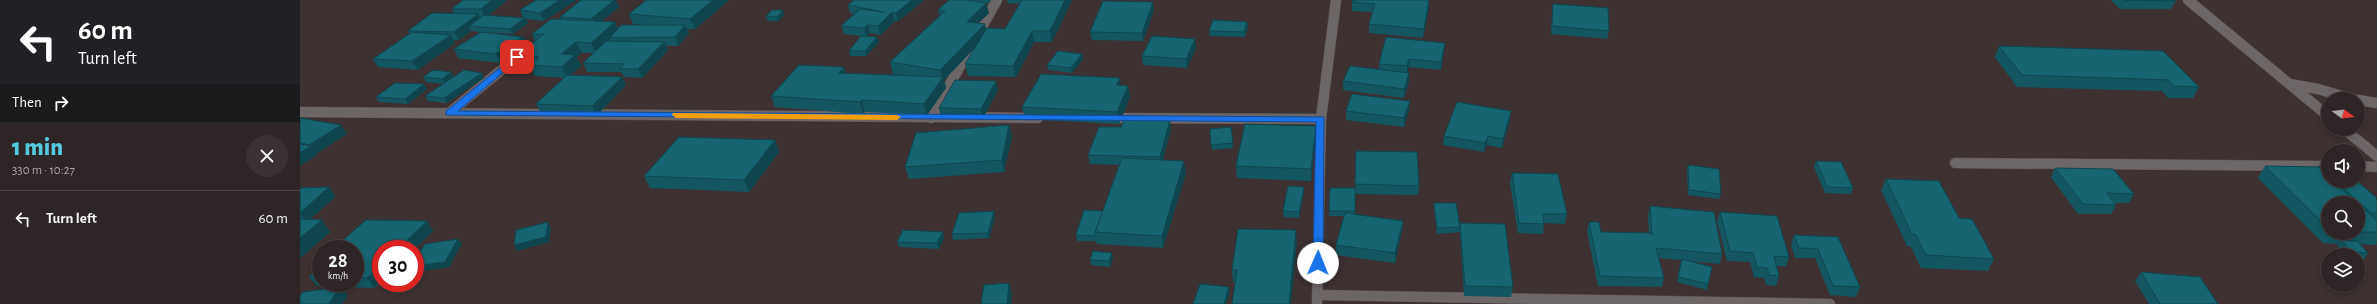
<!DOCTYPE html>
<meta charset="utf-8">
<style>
body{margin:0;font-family:"Alegreya Sans",sans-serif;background:#3a3132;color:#f1f3f6;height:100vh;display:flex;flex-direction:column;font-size:15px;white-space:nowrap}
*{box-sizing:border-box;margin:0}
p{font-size:13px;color:#a7a5a7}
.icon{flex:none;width:22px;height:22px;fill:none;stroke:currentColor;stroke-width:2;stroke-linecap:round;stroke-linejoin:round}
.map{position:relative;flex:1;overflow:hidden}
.panel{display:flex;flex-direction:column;background:#2e2526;width:300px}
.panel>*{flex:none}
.banner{background:#202124;color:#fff;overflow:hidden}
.needle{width:26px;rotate:105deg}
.fabs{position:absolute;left:2021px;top:92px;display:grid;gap:8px}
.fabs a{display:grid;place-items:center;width:44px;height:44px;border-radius:50%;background:#2e2526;box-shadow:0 2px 6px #0003,0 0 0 1px #494243;font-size:20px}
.speed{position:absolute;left:12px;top:240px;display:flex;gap:8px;font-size:20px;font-weight:700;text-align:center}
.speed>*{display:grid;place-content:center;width:52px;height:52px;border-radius:50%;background:#2e2526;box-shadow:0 2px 6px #0003,0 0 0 1px #494243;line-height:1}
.speed small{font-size:10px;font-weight:400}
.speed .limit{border:6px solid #d22;background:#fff;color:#111}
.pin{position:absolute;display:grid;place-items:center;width:34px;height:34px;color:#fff;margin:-17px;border-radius:8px;box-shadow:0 2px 6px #0006}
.me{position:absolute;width:44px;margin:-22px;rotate:1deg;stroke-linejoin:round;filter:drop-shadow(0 0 3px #0008)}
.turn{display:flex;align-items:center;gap:14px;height:84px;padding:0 12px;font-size:18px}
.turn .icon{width:52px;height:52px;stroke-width:2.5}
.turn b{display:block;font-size:28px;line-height:34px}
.then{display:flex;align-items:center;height:38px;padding:0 12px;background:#0003;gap:8px;font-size:15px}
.round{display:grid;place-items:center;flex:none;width:42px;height:42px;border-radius:21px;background:#3a3132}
.summary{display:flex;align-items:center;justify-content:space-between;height:68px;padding:0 12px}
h1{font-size:24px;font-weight:800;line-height:30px;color:#54cadc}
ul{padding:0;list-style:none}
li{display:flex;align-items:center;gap:12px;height:56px;padding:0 12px;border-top:1px solid #494243}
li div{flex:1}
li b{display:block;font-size:15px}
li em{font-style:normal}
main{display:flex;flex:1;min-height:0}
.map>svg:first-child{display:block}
</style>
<main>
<section class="panel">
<div class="banner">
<div class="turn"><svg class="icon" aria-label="left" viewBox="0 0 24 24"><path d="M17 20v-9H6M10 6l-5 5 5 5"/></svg><div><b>60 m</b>Turn left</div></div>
<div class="then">Then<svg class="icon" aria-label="right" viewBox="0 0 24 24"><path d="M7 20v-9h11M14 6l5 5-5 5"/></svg></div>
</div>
<div class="summary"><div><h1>1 min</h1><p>330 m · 10:27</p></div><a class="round"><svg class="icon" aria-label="close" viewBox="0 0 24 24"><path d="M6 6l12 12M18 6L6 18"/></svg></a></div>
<ul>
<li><svg class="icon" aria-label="left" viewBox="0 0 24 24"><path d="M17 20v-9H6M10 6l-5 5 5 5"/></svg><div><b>Turn left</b></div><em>60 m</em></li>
</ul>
</section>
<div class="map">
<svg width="2077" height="304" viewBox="0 0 2077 304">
<rect width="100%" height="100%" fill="#3d3132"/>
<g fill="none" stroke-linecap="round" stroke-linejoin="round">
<g stroke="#5a4f4f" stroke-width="11">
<g id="service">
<polyline points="1990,84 2018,89 2052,99"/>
<polyline points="2058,100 2077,103"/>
<polyline points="149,113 227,49"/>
<polyline points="631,118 697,0"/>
</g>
</g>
<g stroke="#5a4f4f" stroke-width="11">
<g id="minor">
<polyline points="1888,0 2028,116"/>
<polyline points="0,112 738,118"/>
<polyline points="808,118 1021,119"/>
<polyline points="2044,129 2077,156"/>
<polyline points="1655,163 2028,166"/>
<polyline points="2058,166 2077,167"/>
<polyline points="1017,295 1530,304"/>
<polyline points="1017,304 1021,119 1036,0"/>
</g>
</g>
<use href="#service" stroke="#6d6667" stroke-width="10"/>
<use href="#minor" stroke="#6d6667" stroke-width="10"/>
</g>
<g fill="#13565f" fill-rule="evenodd">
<polygon points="207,0 188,16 223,18 220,10 236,0 244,21 226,19 228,23 213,34 187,32 223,37 228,45 201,63 158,58 154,49 180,32 171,31 159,40 154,40 155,43 118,70 78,67 73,59 110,34 108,31 154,13 152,9"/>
<polygon points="346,0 429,0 395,29 387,29 389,33 378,46 366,46 368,50 342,78 324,77 321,72 287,72 283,63 293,53 282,53 276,57 281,66 270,75 322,77 326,85 297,115 241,113 236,104 265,78 235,76 231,67 222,67 216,56 235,41 232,34 261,19 260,17 319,7 302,21 315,22 318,29 342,25 333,24 329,14"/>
<polygon points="554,0 624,0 598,21 595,21 581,35 570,33 567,36 577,37 579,42 566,56 550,56 549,51 561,36 544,34 541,26 554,14 550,13 548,5"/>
<polygon points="649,0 691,0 689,3 686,3 689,13 678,23 685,24 686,30 705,29 720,4 708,3 707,0 772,0 752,42 734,42 716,77 668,76 665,64 676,47 644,80 646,88 627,115 565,112 563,114 475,107 471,96 544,67 545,73 605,75 593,74 590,62 640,16 638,10"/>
<polygon points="1811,0 1874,0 1876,1 1871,9 1820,9"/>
<polygon points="1052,2 1129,7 1123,38 1069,33 1069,24 1073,12 1052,11"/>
<polygon points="1253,4 1309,31 1307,39 1251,34 1252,12"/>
<polygon points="854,10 843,41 792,40 790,32"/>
<polygon points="484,15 478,21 468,21 466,16"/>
<polygon points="947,22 948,27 945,37 910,36 909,31"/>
<polygon points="1699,46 1863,51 1899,87 1893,98 1868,98 1862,91 1717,87 1695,57"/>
<polygon points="896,48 887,68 843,65 842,56"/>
<polygon points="1144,51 1141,70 1109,67 1107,73 1109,73 1109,82 1104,98 1043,90 1043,81 1079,69 1079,64"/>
<polygon points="782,54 783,59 772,73 748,70 747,65"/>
<polygon points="151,72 154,77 182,73 184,78 147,103 128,101 125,96 144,84 126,82 123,77"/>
<polygon points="124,84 127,89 108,104 79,102 76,97"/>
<polygon points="828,86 830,97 819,124 725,119 722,107"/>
<polygon points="698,90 683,118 641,117 639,108"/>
<polygon points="1109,110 1104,127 1046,120 1046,111"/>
<polygon points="1210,120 1202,148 1187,145 1184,152 1143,145 1144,136"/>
<polygon points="709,125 712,136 704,172 609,179 605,167"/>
<polygon points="1016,126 1016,137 1011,181 937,178 936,166"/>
<polygon points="821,127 871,129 863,160 886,173 863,248 797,244 796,241 777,241 776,235 803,211 820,165 790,164 788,155"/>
<polygon points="931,127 933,148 912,150 910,129"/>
<polygon points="475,140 479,152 449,192 350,188 344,176"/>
<polygon points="1056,151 1119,186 1118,195 1055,194"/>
<polygon points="1516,161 1553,188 1551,194 1525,193 1514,167"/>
<polygon points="1388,165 1421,194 1419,199 1388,195 1387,171"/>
<path d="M 1965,166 L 2018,167 L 2019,166 L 2028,166 L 2028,181 L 2057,181 L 2077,198 L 2077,245 L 2059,244 L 2068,253 L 2064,259 L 2058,258 L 2058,255 L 2045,255 L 2037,246 L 2038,244 L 2023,243 L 1958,178 ZM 2028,203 L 2058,203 L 2058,233 L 2028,233 Z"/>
<polygon points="1755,168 1834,194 1829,203 1814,203 1816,205 1811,214 1778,214 1751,177"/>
<polygon points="1212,173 1267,214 1265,224 1244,223 1243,234 1218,233 1210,183"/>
<polygon points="1586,179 1659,218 1694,259 1688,271 1621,268 1611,247 1607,246 1581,190"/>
<polygon points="29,187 35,197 10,219 22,220 30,232 0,258 0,188"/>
<polygon points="1004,187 1004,192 999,218 984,217 983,211"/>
<polygon points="1055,188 1055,214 1103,221 1102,230 1095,263 1036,255 1036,245 1045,216 1029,216 1029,211"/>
<polygon points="1134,203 1160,227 1160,223 1213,287 1211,297 1164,296 1160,232 1137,234 1134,208"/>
<polygon points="1350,206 1422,254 1420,264 1388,261 1408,284 1407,290 1377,282 1381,260 1359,258 1364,278 1362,287 1298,286 1287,231 1289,222 1301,232 1349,233 1348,216"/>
<polygon points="1420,212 1489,257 1486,266 1476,266 1479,276 1476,286 1466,285 1464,278 1454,277 1450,262 1427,261 1417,221"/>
<polygon points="695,217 689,238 653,240 652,234"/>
<polygon points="127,221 133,231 74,288 41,287 48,296 38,287 17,286 9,277 21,266 21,283 55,283 55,249"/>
<polygon points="643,232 644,238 639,249 599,247 597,242"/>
<polygon points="1494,235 1538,237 1560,287 1556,297 1530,295 1515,258 1495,258 1491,245"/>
<polygon points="997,242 935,282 933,282 932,270"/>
<polygon points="813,258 810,267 791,265 790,260"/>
<polygon points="1841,272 1918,304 1849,304 1835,281"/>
</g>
<g fill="#0f464e">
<polygon points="192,0 207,0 185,18 181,9"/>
<polygon points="260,0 277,0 244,21 240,13"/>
<polygon points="314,0 316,0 319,7 295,27 291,19"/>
<polygon points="413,0 429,0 395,29 390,19"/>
<polygon points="612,0 624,0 598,21 596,13"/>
<polygon points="765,0 772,0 752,42 750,31"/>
<polygon points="1129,0 1129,7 1123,38 1124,29"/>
<polygon points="853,2 854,10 843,41 842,33"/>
<polygon points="686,3 689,13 669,33 667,22"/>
<polygon points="483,10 484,15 478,21 477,17"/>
<polygon points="592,12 595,21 581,35 578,26"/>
<polygon points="178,14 182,22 169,26 171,31 159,40 154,32"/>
<polygon points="225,18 228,23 213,34 210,29"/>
<polygon points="315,22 320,33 310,38 311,41 296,54 291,43"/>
<polygon points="947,22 948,27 945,37 944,32"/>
<polygon points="685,24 687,35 644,80 646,88 627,115 624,104 642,78 640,70"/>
<polygon points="385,25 389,33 378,46 375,37"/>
<polygon points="568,25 570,33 567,37 564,28"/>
<polygon points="732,31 734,42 716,77 713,66"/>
<polygon points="151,35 155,43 118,70 112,61"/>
<polygon points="223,37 228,45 201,63 196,54"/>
<polygon points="577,37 579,42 566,56 565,51"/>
<polygon points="895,39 896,48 887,68 886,59"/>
<polygon points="276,42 282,53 276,57 281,66 267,78 262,67 261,54"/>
<polygon points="364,42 368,50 342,78 338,69"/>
<polygon points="1145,43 1144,51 1141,70 1141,62"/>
<polygon points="782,54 783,59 772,73 771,68"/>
<polygon points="1109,59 1109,67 1107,75 1107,66"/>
<polygon points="544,67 547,79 539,73"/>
<polygon points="151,72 154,77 145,84 142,79"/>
<polygon points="182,73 184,78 147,103 144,98"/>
<polygon points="1109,73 1109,82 1104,98 1104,89"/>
<polygon points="322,77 326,85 297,115 292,106"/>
<polygon points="820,78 821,89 816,85"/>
<polygon points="696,81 698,90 683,118 681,109"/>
<polygon points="124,84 127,89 108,104 105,99"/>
<polygon points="828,86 830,97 819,124 817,112"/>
<polygon points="562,100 565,112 563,114 560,102"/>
<polygon points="1110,101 1109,110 1104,127 1104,118"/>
<polygon points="1211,111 1210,120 1202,148 1203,139"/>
<polygon points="870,120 871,129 861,166 860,157"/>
<polygon points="41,125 47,134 16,154 17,155 0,166 0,153 10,147 9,145"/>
<polygon points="709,125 712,136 704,172 702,160"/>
<polygon points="1016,126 1016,137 1011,181 1011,169"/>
<polygon points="1188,136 1187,145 1184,152 1185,143"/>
<polygon points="475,140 479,152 449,192 444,180"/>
<polygon points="884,161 886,173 863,248 862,236"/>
<polygon points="29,187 35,197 7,222 0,213"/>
<polygon points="1004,187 1004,192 999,218 999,212"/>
<polygon points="694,211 695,217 689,238 688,233"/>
<polygon points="22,220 30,232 0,258 0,238"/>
<polygon points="127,221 133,231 114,249 98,249"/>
<polygon points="1103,221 1102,230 1095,263 1095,253"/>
<polygon points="248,222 251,228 249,242 217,251 214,245"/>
<polygon points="996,230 997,242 991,304 989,304"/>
<polygon points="643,232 644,238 639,249 637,243"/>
<polygon points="158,239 162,244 149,267 115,272 115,266"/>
<polygon points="812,253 813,258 810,267 809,261"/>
<polygon points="81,265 81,281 74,288 67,278"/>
<polygon points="709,283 712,295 711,304 707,304"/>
<polygon points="40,287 48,296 42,304 29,304"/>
<polygon points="929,287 930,292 926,304 924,304"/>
</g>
<g fill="#16646f" stroke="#0f464e">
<polygon points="163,0 192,0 181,9 152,9"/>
<polygon points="236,0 260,0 240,13 220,10"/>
<polygon points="281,0 314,0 291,19 260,17"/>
<polygon points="346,0 413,0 390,19 329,14"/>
<polygon points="554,0 612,0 596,13 592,12 578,26 568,25 564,28 541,26 560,9 584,12 548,5"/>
<polygon points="649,0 667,0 686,3 667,22 685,24 640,70 590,62 645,11 638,10"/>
<polygon points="722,0 765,0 750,31 732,31 713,66 665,64 687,28 705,29"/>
<polygon points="1053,0 1129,0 1124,29 1069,24 1075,4 1052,2"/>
<polygon points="1824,0 1874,0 1876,1"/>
<polygon points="803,1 853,2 842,33 790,32"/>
<polygon points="1253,4 1308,8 1309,31 1252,26"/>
<polygon points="472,10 483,10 477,17 466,16"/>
<polygon points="132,13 178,14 154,32 108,31"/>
<polygon points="184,15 225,18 210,29 169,26"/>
<polygon points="251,19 315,22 291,43 276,42 261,54 275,55 262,67 229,65 239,57 216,56 244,34 232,34"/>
<polygon points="913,20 947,22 944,32 909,31"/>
<polygon points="321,25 385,25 375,37 310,38"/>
<polygon points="112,32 151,35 112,61 73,59"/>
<polygon points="181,32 223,37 196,54 154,49"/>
<polygon points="561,36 577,37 565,51 549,51"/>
<polygon points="852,36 895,39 886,59 842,56"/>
<polygon points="1086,37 1145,43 1141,62 1109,59 1107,66 1079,64"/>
<polygon points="306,41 364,42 338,69 320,69 324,64 283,63"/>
<polygon points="1699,46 1863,51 1899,87 1874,86 1868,80 1722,75"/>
<polygon points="758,51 782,54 771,68 747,65"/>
<polygon points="499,65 544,67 539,73 643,77 624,104 562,100 560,102 471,96"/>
<polygon points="1050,66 1109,73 1104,89 1043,81"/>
<polygon points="133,70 151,72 142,79 123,77"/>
<polygon points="164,70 182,73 144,98 125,96"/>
<polygon points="741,74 820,78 816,85 828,86 817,112 722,107"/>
<polygon points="267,75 322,77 292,106 236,104"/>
<polygon points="655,80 696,81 681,109 639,108"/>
<polygon points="95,83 124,84 105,99 76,97"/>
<polygon points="1052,94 1110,101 1104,118 1046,111"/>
<polygon points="1157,102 1211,111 1203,139 1188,136 1185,143 1144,136"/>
<polygon points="0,118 41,125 9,145 0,143"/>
<polygon points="824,119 870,120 860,157 788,155 799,127 821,127"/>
<polygon points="945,124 1016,126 1011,169 936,166"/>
<polygon points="709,125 702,160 605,167 616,133"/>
<polygon points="931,127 933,143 911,145 910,129"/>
<polygon points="379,137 475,140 444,180 344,176"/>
<polygon points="0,144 11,146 0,153"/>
<polygon points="1056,151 1117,152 1119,186 1055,184"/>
<polygon points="822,158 884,161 862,236 795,232"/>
<polygon points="1516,161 1541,162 1553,188 1527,187"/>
<polygon points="1388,165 1419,169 1421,194 1389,190"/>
<polygon points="1965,166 2019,167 2028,175 2028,181 2034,181 2057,203 2028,203 2028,228"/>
<polygon points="2019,166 2028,166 2028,174"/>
<polygon points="1755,168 1813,169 1834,194 1807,193 1816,205 1783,204"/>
<polygon points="1212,173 1258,174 1267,214 1243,214 1244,224 1219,223"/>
<polygon points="1586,179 1639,181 1659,218 1672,219 1694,259 1626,255 1616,235 1612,234"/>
<polygon points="2035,181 2057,181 2077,198 2077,213 2071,213"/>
<polygon points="988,186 1004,187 999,212 983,211"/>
<polygon points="29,187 0,213 0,188"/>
<polygon points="1030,188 1055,188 1055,211 1029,211"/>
<polygon points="1134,203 1156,203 1160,227 1137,228"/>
<polygon points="2058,203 2077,221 2077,232 2058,232"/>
<polygon points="1350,206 1414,212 1422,254 1356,248 1364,278 1300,276 1289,222 1299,222 1301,232 1352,233 1352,235"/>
<polygon points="784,210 803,211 795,232 795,236 776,235"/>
<polygon points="694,211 688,233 652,234 659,213"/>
<polygon points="1420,212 1477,216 1489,257 1474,256 1479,276 1469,275 1467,268 1457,267 1453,253 1430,251"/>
<polygon points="1045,213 1103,221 1095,253 1036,245"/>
<polygon points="0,219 22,220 0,238"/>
<polygon points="66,220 127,221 98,249 81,249 81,265 67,278 55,278 55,249 33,249"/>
<polygon points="248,222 246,237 214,245 216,230"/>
<polygon points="1160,223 1205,224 1213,287 1165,286"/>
<polygon points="938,229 996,230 989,304 932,304 937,270 932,270"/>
<polygon points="603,230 643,232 637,243 597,242"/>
<polygon points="1494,235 1538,237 1560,287 1533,286 1518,249 1499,248"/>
<polygon points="158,239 145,262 115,266 115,259 125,244"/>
<polygon points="2041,240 2057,241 2068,253 2051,252"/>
<polygon points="793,251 812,253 809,261 790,260"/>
<polygon points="1382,259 1412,267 1408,284 1378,277"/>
<polygon points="21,266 21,277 9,277"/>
<polygon points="1841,272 1900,277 1918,304 1860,304"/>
<polygon points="709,283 707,304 681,304 684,285"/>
<polygon points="900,284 929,287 924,304 893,304"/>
<polygon points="40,287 29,304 0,304 0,296 3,292"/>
</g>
<polygon fill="#1a73e8" stroke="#114b97" points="217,54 220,55 220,58 158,111 1024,117 1023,263 1018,266 1013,263 1016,122 146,115 146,111"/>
<polygon fill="#f59e0b" points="373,113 597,115 601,117 597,120 376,118 372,115"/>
</svg>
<div class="fabs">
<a><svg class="needle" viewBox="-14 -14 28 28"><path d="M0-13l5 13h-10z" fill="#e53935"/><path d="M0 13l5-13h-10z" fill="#a7a5a7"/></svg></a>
<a><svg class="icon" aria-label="sound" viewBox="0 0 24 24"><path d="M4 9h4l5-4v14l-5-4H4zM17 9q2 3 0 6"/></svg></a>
<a><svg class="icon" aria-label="search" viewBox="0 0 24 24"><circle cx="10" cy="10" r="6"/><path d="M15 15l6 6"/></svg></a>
<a><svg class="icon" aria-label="layers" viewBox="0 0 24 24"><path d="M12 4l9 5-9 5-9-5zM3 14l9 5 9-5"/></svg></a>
</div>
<div class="speed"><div>28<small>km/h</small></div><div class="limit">30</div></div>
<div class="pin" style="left:217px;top:57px;background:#d93025"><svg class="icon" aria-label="arrive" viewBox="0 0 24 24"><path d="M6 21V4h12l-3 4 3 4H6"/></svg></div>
<svg class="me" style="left:1018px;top:263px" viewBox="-20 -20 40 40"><circle r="19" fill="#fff"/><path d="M0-13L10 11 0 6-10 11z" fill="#1a73e8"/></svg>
</div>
</main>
